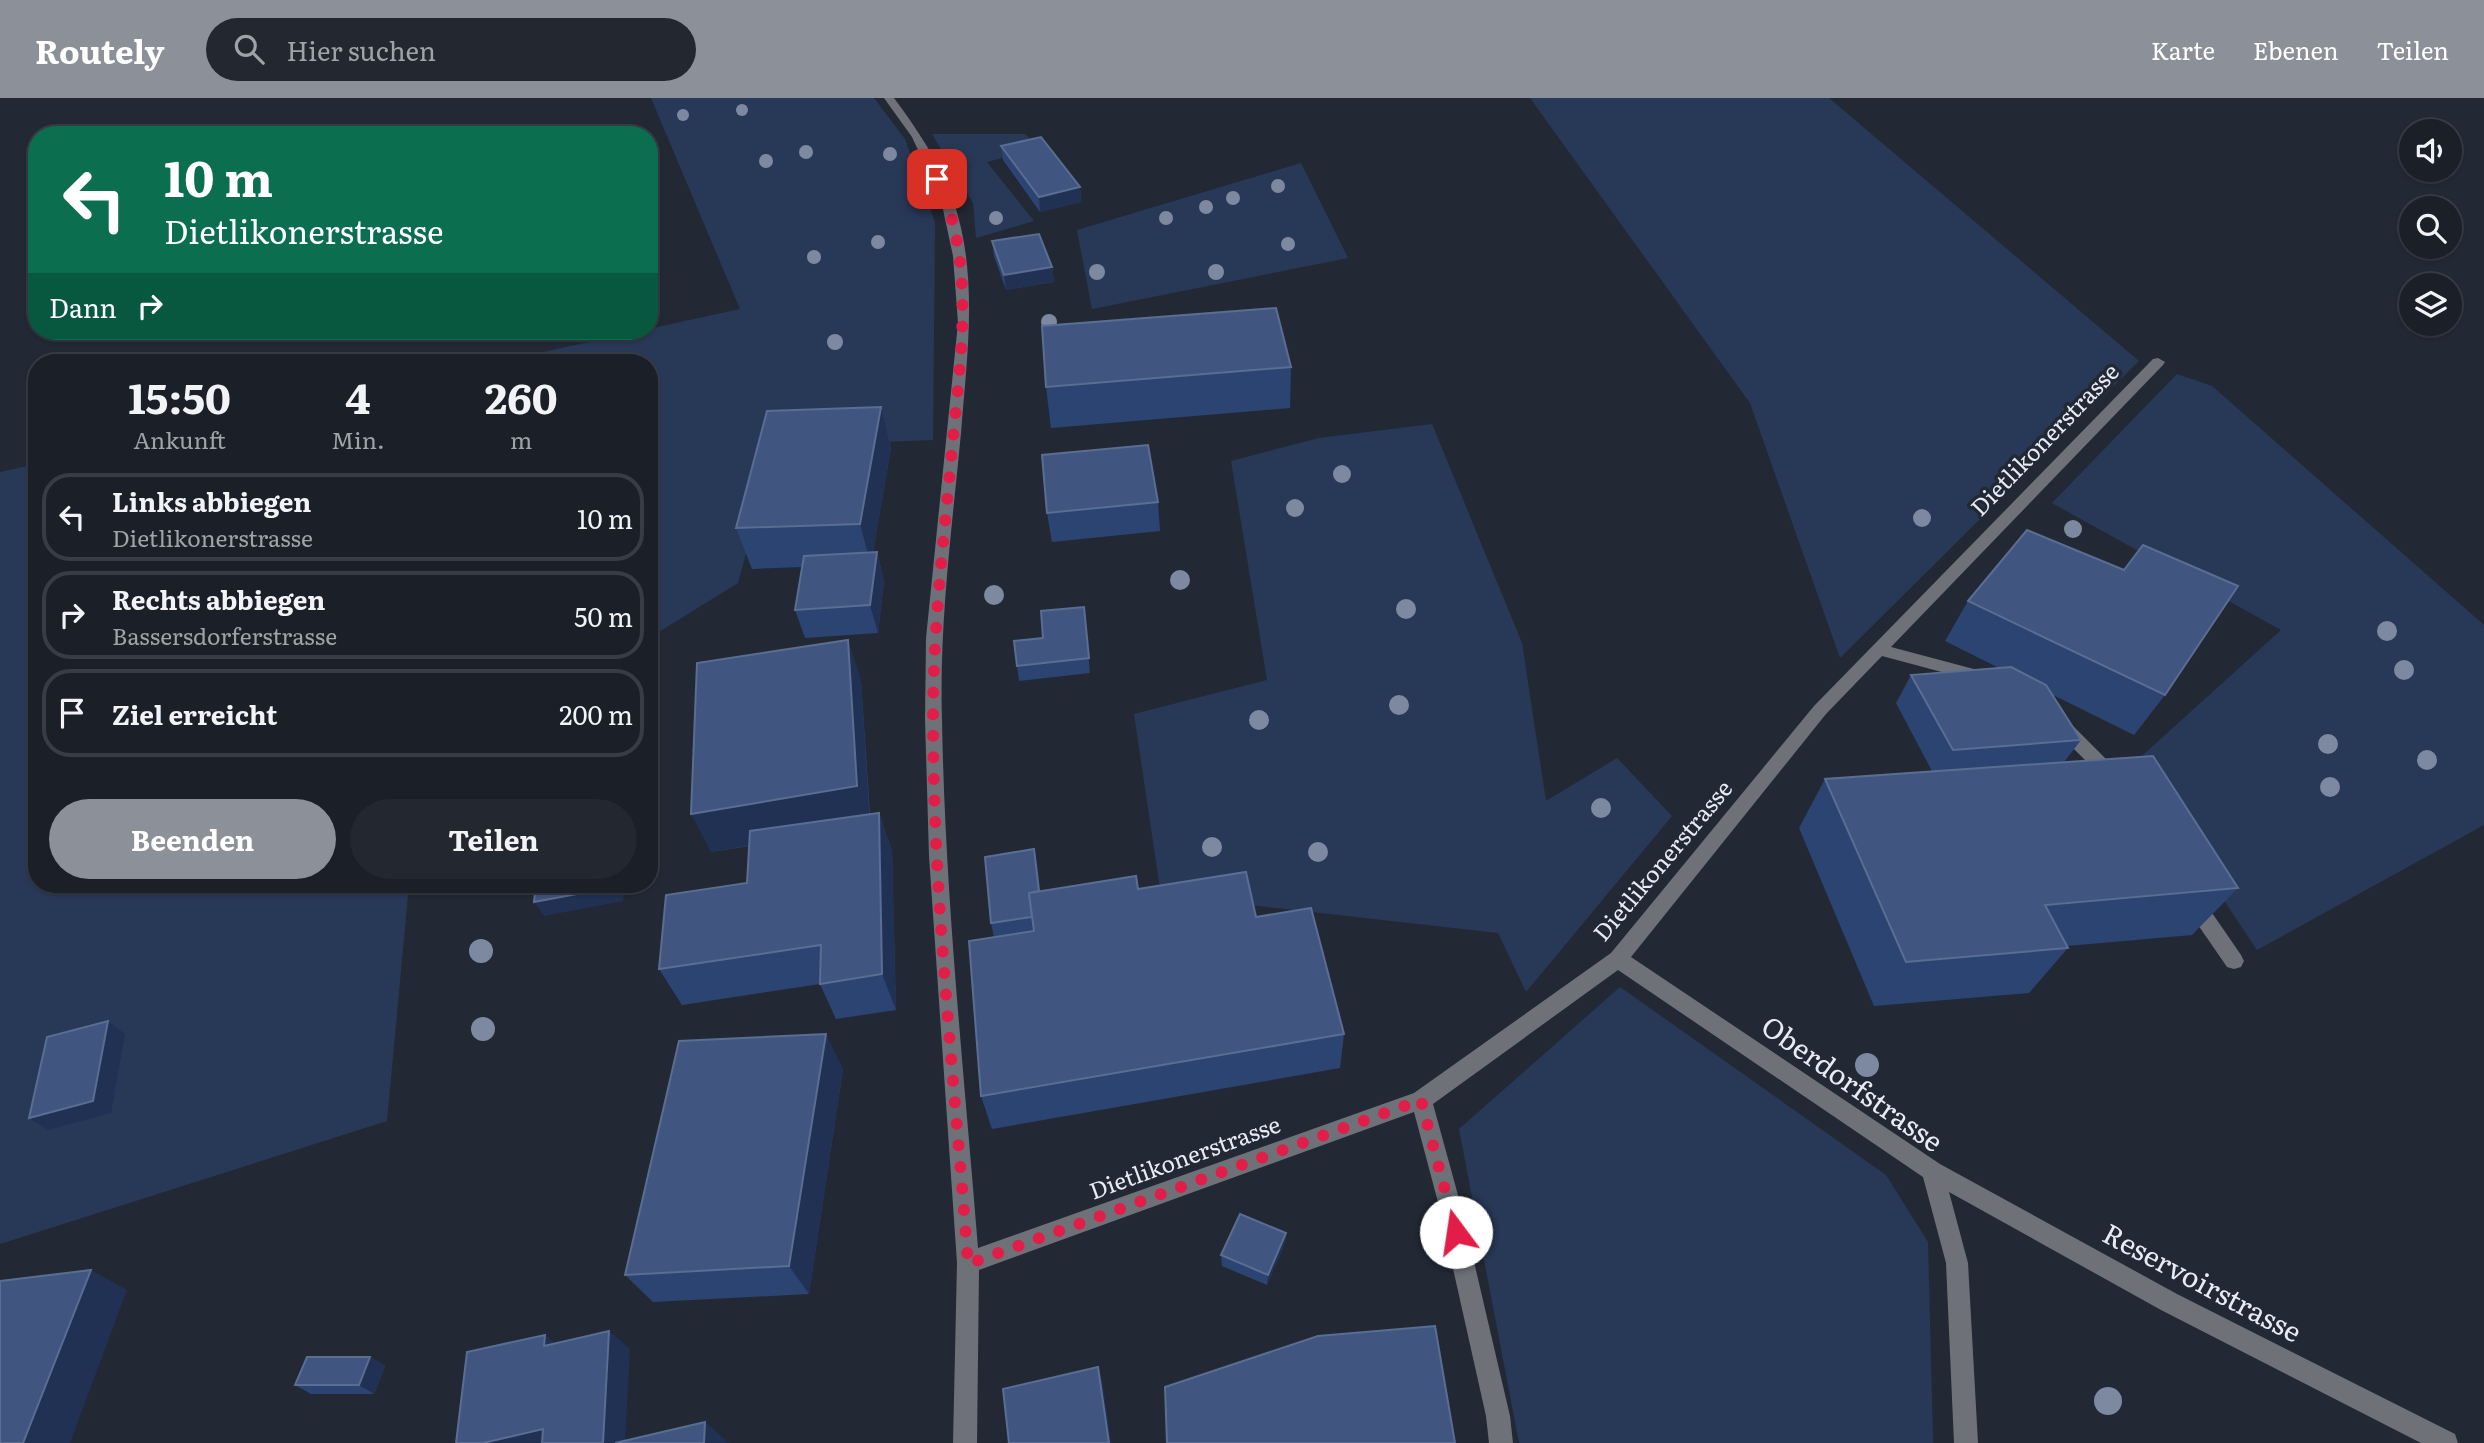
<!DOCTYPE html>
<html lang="de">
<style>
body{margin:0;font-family:Literata,serif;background:#232730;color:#f1f3f6;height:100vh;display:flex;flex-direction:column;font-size:26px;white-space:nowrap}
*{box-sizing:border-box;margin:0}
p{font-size:23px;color:#9fa2a8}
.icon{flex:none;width:38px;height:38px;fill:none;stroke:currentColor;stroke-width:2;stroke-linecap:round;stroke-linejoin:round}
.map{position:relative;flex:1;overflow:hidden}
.sheet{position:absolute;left:28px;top:256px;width:630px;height:539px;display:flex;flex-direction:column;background:#1a1f28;border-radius:28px;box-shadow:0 2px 5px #0004,0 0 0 2px #383d45}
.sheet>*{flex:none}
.hud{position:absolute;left:28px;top:28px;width:630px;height:214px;border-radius:28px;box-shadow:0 2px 5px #0004,0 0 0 2px #383d45;background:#0b6e4f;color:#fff;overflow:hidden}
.buttons{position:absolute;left:2399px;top:21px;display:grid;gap:14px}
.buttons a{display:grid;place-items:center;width:63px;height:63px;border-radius:50%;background:#1a1f28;box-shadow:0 2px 5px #0004,0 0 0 2px #383d45;font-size:35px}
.pin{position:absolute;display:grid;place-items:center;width:60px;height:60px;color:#fff;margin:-30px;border-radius:14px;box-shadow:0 4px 10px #0006}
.me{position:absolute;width:77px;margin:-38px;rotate:346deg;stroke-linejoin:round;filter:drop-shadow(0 0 5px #0008)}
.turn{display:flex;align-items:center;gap:24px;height:147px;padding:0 21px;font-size:32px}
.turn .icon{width:91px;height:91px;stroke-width:2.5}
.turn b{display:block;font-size:49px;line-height:60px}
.then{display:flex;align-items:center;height:66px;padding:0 21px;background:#0003;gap:14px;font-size:26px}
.eta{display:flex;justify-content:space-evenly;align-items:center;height:119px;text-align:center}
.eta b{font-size:42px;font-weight:700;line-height:49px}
.button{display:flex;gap:14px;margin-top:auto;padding:14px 21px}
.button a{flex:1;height:80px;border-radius:42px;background:#8c9099;color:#fff;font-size:28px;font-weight:700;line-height:80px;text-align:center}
.button a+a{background:#232730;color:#f1f3f6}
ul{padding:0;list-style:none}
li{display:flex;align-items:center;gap:21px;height:88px;margin:0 14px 10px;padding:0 7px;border:4px solid #383d45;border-radius:28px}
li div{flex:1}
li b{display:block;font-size:26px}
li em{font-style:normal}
header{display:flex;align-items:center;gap:42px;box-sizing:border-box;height:98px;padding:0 35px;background:#8c9099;color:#fff}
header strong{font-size:33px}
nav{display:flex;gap:38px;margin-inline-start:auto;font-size:24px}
.search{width:490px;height:63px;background:#232730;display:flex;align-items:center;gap:18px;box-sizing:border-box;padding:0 24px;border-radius:38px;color:#9fa2a8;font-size:26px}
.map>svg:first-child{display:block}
</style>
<header>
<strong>Routely</strong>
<div class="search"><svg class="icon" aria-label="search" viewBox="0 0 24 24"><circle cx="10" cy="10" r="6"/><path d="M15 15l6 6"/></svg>Hier suchen</div>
<nav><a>Karte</a><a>Ebenen</a><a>Teilen</a></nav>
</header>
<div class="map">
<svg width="2484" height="1345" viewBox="0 0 2484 1345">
<rect width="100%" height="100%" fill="#222935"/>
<g fill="#283958">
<polygon points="651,0 874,0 905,41 935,124 933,342 775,348 738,485 649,540 649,264 498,264 740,211"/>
<polygon points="1530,0 1829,0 2139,263 1840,560 1750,305"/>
<polygon points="932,36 1025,36 1039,50 987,64 1034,123 976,140 973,105"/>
<polygon points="1301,65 1348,160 1092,211 1077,132"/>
<polygon points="2177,276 2212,288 2484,527 2484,727 2257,852 2133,666 2281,532 2052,405"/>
<polygon points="1432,326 1522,545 1546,703 1617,660 1672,718 1526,894 1498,835 1161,797 1134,616 1267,582 1231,363 1319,340"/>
<polygon points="37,366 37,786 409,786 387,1023 0,1146 0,374"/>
<polygon points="1620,889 1886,1077 1928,1144 1933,1345 1519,1345 1459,1031"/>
</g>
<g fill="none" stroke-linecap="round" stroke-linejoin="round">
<g fill="#6e7278" fill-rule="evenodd">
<path d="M 884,0 L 894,0 C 917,31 940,65 953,102 C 979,176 967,258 961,335 C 952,430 939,526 942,622 C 945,798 964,974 978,1150 L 1414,995 L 1611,855 L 1814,608 L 2153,261 L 2158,260 L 2165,264 L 2163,267 L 1891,549 L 1985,574 L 1987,578 L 1985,582 L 1979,584 L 1882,558 L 1826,616 L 1631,859 L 1940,1066 L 2177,1196 L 2455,1336 L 2458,1345 L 2421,1345 L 2161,1212 L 1949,1094 L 1968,1165 L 1978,1345 L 1954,1345 L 1946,1165 L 1923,1079 L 1618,872 L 1433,1006 L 1461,1108 L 1510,1318 L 1513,1345 L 1489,1345 L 1486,1318 L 1439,1108 L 1414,1014 L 979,1172 L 977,1345 L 953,1345 L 957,1165 L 929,758 L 925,621 L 926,540 L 958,225 L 953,158 L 941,102 L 912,39 Z"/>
<polygon points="2063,623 2069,624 2105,660 2119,681 2116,686 2104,686 2093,670 2057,634 2054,629 2057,624"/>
<polygon points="2192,794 2199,796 2241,857 2244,863 2241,869 2234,871 2227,869 2185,808 2183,802 2185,796"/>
</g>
</g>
<g fill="#7c89a0">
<circle cx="742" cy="12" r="6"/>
<circle cx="683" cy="17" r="6"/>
<circle cx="806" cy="54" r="7"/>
<circle cx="890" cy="56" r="7"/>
<circle cx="766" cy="63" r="7"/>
<circle cx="1278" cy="88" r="7"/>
<circle cx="1233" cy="100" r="7"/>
<circle cx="1206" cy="109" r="7"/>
<circle cx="996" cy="120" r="7"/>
<circle cx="1166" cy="120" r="7"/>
<circle cx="878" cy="144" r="7"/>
<circle cx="1288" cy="146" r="7"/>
<circle cx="814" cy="159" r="7"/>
<circle cx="1097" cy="174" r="8"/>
<circle cx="1216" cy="174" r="8"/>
<circle cx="1049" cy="224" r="8"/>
<circle cx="835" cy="244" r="8"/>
<circle cx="1342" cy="376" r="9"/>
<circle cx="1295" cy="410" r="9"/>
<circle cx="1922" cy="420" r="9"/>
<circle cx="2073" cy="431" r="9"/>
<circle cx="1180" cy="482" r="10"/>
<circle cx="994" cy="497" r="10"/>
<circle cx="1406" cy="511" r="10"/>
<circle cx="2387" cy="533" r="10"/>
<circle cx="2404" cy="572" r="10"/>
<circle cx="1399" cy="607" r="10"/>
<circle cx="1259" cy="622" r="10"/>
<circle cx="2328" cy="646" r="10"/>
<circle cx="2427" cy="662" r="10"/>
<circle cx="2330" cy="689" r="10"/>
<circle cx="1601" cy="710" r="10"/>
<circle cx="1212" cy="749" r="10"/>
<circle cx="1318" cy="754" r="10"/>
<circle cx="481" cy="853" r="12"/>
<circle cx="483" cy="931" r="12"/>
<circle cx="1867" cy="967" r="12"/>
<circle cx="2108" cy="1303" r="14"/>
</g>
<g fill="#2c4472">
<polygon points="1001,48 1080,89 1081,104 1040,114 1003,62"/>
<polygon points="992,143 1052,169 1054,184 1006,192 994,158"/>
<polygon points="1291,269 1290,310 1051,330 1046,289"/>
<polygon points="881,309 891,350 873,454 877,454 884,483 878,535 805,540 795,512 802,469 752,471 736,430"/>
<polygon points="1158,404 1160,433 1052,444 1047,415"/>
<polygon points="1968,503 2165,597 2134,637 2051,596 2081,642 2064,664 2238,790 2192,837 2067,848 2068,850 2029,895 1874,908 1799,730 1825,681 1932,673 1896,605 1911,577 1999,570 1945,543"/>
<polygon points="1084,509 1090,575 1019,583 1017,568 1043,540"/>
<polygon points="861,582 870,716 879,715 892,753 896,912 836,921 820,886 682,907 659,871 747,785 750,748 711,754"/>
<polygon points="1037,765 1040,793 1138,791 1256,819 1344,936 1340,970 992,1031 981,998 994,839 991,825"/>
<polygon points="843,971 809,1196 653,1204 625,1177"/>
<polygon points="1286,1135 1285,1145 1267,1187 1222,1168 1221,1157"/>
<polygon points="370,1259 385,1268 374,1296 311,1296 295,1287"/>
</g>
<g fill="#203154">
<polygon points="1080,89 1081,104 1040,114 1039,99"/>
<polygon points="1052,169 1054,184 1006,192 1004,177"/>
<polygon points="881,309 891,350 871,467 860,426"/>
<polygon points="877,454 884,483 878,535 870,507"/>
<polygon points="848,542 861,582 870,727 711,754 691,716"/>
<polygon points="879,715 892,753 896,912 882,876"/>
<polygon points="1034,751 1037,765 1045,831 1042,818"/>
<polygon points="615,786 625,786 623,803 544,818 534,804"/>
<polygon points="108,923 125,936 111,1015 48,1032 29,1020"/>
<polygon points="826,936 843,971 809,1196 789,1168"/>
<polygon points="1286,1135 1285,1145 1267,1187 1268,1177"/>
<polygon points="91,1172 127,1192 70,1345 23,1345"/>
<polygon points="609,1233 630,1251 625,1345 603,1345"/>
<polygon points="545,1237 567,1255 544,1248"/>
<polygon points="370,1259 385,1268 374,1296 359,1287"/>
<polygon points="1098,1269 1103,1287 1111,1345 1109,1345"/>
<polygon points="705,1324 729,1345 704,1345"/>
<polygon points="543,1331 563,1345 483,1345"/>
</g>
<g fill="#405680" stroke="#5a6d92" stroke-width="2">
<polygon points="1041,39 1080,89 1039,99 1001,48"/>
<polygon points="1039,136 1052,169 1004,177 992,143"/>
<polygon points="1276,210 1291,269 1046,289 1042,228"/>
<polygon points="881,309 860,426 736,430 767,313"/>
<polygon points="1148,347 1158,404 1047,415 1042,357"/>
<polygon points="2027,432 2124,472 2143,447 2238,488 2165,597 1968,503"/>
<polygon points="877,454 870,507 795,512 804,458"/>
<polygon points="1084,509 1089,560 1017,568 1014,543 1043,540 1041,513"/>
<polygon points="848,542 857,688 691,716 697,565"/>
<polygon points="2011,569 2046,587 2081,642 1953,652 1911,577"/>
<polygon points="2153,658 2238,790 2045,807 2068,850 1906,864 1825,681"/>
<polygon points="879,715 882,876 820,886 821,847 659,871 666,797 747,785 750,733"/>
<polygon points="1034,751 1039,793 1029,795 1032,819 991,825 985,759"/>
<polygon points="1246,774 1256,819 1311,810 1344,936 981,998 969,843 1034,833 1029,795 1136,778 1138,791"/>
<polygon points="536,786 615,786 615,789 534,804"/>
<polygon points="108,923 93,1003 29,1020 47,939"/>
<polygon points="826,936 789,1168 625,1177 679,943"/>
<polygon points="1240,1116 1286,1135 1268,1177 1221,1157"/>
<polygon points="91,1172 23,1345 0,1345 0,1183"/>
<polygon points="1435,1228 1455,1345 1167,1345 1165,1289 1318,1238"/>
<polygon points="609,1233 603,1345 542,1345 543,1331 483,1345 456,1345 467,1254 545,1237 544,1248"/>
<polygon points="307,1259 370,1259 359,1287 295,1287"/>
<polygon points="1098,1269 1109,1345 1009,1345 1003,1291"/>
<polygon points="705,1324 704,1345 615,1345"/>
</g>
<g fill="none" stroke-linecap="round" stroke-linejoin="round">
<path stroke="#e11d48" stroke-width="12" stroke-dasharray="0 21.6" d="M 937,81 C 977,164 960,262 952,351 C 944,440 933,529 933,619 C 933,800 955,985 968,1166 L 1421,1002 L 1456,1134"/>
</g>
<g text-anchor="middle" stroke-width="7" stroke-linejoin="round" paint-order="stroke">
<g font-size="23" fill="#e7ecf4" stroke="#222935">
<text transform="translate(2045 342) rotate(-46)" y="8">Dietlikonerstrasse</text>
<text transform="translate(1663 763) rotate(-50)" y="8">Dietlikonerstrasse</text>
<text transform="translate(1185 1060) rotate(-20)" y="8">Dietlikonerstrasse</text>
</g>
<g font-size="28" fill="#e7ecf4" stroke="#222935">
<text transform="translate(1852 986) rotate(35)" y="10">Oberdorfstrasse</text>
<text transform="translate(2202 1185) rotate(28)" y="10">Reservoirstrasse</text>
</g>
</g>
</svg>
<div class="buttons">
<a><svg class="icon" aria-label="sound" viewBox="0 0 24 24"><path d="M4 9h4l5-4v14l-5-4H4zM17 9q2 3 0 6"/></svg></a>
<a><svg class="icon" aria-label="search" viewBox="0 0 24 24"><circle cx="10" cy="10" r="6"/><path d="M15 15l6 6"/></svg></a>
<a><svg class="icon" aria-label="layers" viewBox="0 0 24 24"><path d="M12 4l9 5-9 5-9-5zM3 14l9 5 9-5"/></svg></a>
</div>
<div class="pin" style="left:937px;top:81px;background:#d93025"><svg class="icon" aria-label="arrive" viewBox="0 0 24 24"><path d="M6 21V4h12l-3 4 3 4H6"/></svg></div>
<svg class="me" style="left:1456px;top:1134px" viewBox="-20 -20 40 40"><circle r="19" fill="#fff"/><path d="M0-13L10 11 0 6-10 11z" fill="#e11d48"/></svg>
<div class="hud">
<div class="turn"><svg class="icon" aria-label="left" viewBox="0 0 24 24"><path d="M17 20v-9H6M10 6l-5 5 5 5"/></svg><div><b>10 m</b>Dietlikonerstrasse</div></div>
<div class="then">Dann<svg class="icon" aria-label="right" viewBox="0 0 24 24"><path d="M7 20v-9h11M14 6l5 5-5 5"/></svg></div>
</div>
<section class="sheet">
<div class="eta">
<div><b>15:50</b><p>Ankunft</p></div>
<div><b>4</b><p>Min.</p></div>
<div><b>260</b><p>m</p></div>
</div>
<ul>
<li><svg class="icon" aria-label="left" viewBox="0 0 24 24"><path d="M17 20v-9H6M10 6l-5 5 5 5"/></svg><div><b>Links abbiegen</b><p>Dietlikonerstrasse</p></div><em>10 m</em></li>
<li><svg class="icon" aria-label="right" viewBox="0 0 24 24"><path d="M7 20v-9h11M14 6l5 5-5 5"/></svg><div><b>Rechts abbiegen</b><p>Bassersdorferstrasse</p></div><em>50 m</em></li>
<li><svg class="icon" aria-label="arrive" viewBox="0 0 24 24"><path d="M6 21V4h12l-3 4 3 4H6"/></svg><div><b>Ziel erreicht</b></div><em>200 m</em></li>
</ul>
<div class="button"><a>Beenden</a><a>Teilen</a></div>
</section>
</div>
